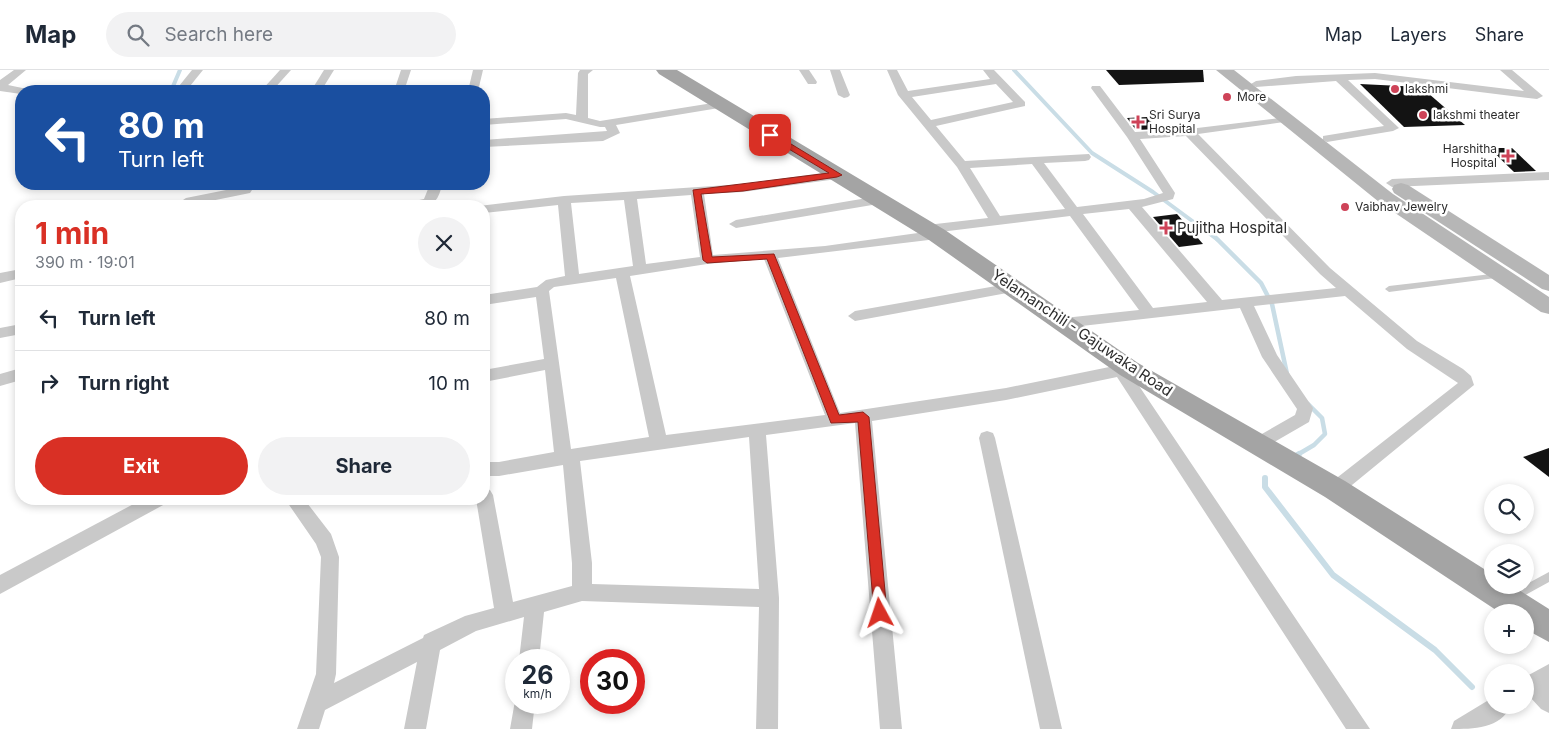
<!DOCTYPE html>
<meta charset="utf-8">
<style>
body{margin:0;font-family:Inter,sans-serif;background:#f2f2f3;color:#1f2937;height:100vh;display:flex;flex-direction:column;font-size:19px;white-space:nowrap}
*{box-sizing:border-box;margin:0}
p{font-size:16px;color:#747a83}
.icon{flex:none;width:28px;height:28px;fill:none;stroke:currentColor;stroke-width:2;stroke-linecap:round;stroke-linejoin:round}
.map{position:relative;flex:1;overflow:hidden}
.sheet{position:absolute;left:15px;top:130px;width:475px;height:305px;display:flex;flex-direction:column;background:#fff;border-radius:20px;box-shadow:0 2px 8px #0003}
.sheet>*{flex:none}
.guide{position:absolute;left:15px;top:15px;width:475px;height:105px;border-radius:20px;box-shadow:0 2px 8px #0003;background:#1a4fa0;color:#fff;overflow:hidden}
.buttons{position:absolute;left:1484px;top:414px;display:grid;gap:10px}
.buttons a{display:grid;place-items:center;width:50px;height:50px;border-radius:50%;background:#fff;box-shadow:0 2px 8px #0003;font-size:25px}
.speed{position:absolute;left:505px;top:579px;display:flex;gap:10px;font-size:25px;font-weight:700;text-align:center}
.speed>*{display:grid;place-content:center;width:65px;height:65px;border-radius:50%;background:#fff;box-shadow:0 2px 8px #0003;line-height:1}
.speed small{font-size:12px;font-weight:400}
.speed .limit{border:8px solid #d22;background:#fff;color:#111}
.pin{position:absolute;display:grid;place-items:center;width:42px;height:42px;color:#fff;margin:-21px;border-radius:10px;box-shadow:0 2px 8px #0006}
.me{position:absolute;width:55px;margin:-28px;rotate:355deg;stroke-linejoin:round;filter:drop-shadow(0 0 4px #0008)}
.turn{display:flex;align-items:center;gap:18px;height:105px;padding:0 20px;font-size:22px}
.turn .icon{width:65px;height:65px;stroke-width:2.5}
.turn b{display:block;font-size:35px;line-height:42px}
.round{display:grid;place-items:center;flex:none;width:52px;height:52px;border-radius:26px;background:#f2f2f3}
.head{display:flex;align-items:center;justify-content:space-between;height:85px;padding:0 20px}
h1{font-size:30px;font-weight:700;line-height:38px;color:#d93025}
.button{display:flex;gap:10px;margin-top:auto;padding:10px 20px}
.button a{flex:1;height:58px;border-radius:30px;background:#d93025;color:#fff;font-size:20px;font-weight:700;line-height:58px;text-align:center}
.button a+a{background:#f2f2f3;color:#1f2937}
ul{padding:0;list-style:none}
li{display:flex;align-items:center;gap:15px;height:65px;padding:0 20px;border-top:1px solid #e0e1e3}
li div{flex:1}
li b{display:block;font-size:19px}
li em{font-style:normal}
header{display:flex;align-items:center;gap:30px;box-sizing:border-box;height:70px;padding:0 25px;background:#fff;border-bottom:1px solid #e0e1e3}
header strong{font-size:24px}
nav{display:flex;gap:28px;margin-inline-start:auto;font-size:18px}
.search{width:350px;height:45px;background:#f2f2f3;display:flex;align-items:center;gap:12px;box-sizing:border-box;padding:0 18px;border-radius:28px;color:#747a83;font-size:19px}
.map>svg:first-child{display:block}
</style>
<header>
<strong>Map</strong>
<div class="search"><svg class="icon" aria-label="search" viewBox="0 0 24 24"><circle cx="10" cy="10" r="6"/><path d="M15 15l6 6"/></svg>Search here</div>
<nav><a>Map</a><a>Layers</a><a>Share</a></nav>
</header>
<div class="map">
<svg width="1549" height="659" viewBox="0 0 1549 659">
<rect width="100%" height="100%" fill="#fff"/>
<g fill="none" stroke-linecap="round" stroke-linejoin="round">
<g stroke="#c9dde6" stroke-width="4">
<polyline points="1014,0 1092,83 1153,122 1218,170"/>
<polyline points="171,21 180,0"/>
</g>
<g stroke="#c9dde6" stroke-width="4.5">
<polyline points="1216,168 1261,213 1272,234 1287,304"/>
<polyline points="1297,385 1314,375 1325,364 1322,348 1308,334"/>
</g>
<g stroke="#c9dde6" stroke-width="6">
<polyline points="1292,388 1299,384"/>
<polyline points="1265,408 1265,417 1333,505 1435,580 1472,617"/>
</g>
</g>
<g fill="#131313">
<polygon points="1106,0 1203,0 1204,12 1119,15"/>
<polygon points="1360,14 1421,17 1465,55 1404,57"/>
<polygon points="1147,47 1158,59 1136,60 1127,48"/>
<polygon points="1489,78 1512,78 1536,101 1514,102"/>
<polygon points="1177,144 1203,174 1179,177 1153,147"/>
<polygon points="1549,378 1549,407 1523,387"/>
</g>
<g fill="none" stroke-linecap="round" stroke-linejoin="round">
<g fill="#c9c9c9" fill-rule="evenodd">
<polygon points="1500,203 1503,203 1504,205 1503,207 1389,222 1385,219 1389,216"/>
<polygon points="1549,502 1549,512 1516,530 1512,532 1508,530 1507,527 1508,524"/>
</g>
<g fill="#c9c9c9" fill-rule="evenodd">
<polygon points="14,0 26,0 8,15 27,19 28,21 21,21 21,24 0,21 0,10"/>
<polygon points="192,0 203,0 186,21 175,21"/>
<polygon points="280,0 291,0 272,21 261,21"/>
<polygon points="324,0 334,0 321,21 311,21"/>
<polygon points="401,0 411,0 404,21 394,21"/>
<polygon points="473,0 483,0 478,21 468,21"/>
<polygon points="580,0 593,0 588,4 588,48 600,51 719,32 725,35 719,38 616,55 620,63 603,71 484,77 484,70 607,61 605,57 600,57 566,49 484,55 484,49 566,43 576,45 578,3"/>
<polygon points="799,0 809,0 817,12 816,14 808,14"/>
<polygon points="830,0 840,0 850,25 848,27 844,28 838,25"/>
<path d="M 887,0 L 897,0 L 908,21 L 990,9 L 983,0 L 994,0 L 1025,32 L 1025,36 L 936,56 L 965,91 L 1089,84 L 1091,87 L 1089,90 L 1085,91 L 1044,93 L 1077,137 L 1144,129 L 1163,123 L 1127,67 L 1091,18 L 1092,16 L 1100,16 L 1135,62 L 1189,59 L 1288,47 L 1288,51 L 1284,52 L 1198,64 L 1330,198 L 1417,271 L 1463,299 L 1471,306 L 1474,315 L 1341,424 L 1335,426 L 1329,424 L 1326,419 L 1329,414 L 1458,313 L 1407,279 L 1345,226 L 1254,236 L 1277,285 L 1313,338 L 1309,352 L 1259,381 L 1253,379 L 1250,374 L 1253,369 L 1295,345 L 1297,339 L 1262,287 L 1240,238 L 1064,258 L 1059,257 L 1057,253 L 1064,248 L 1139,240 L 1070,146 L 940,162 L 944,165 L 937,169 L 778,188 L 840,343 L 1006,318 L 1129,293 L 1135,295 L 1137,299 L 1131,304 L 1370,659 L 1346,659 L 1117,307 L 1006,330 L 872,351 L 902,659 L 880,659 L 855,353 L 766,365 L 779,528 L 778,659 L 756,659 L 759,537 L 582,531 L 544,542 L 539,590 L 519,590 L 524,547 L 476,561 L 440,580 L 426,659 L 404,659 L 417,592 L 325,640 L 319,659 L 297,659 L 316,604 L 321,487 L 316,474 L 285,429 L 304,429 L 331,464 L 339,487 L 336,604 L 334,613 L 423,568 L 424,565 L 465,546 L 494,538 L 476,429 L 484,429 L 484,418 L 490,420 L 493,425 L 513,532 L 572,516 L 572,493 L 563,395 L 499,406 L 484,406 L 484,392 L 499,392 L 554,382 L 545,300 L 484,312 L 484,300 L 544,289 L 536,227 L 484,235 L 484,225 L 537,217 L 546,210 L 565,206 L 558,135 L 484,143 L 484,136 L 479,136 L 564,126 L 743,114 L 837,101 L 843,105 L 837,109 L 743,122 L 704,124 L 713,185 L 825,176 L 925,162 L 920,159 L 927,155 L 988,148 L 957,97 L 898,25 ZM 996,14 L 1013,32 L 931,50 L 912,27 ZM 1186,66 L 1320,204 L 1336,218 L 1222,230 L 1142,137 L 1173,129 L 1175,123 L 1140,69 ZM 1032,94 L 1065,139 L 1000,146 L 970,98 ZM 691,125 L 700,187 L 646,194 L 637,129 ZM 624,130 L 633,196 L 579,204 L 571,133 ZM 1129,139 L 1207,232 L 1153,238 L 1083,144 ZM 764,189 L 825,345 L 666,365 L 630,206 L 707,194 ZM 616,208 L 649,367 L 571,379 L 549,221 L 554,217 ZM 749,367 L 759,519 L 592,514 L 592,493 L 580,391 Z"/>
<polygon points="1500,0 1512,0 1543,26 1537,29 1375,9 1348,10 1399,58 1393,61 1327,72 1323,70 1323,66 1384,56 1336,11 1256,17 1251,14 1256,11 1296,6 1375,3 1524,21"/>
<polygon points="1549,102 1549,110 1392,117 1386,113 1392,109"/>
<path d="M 430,114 L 442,114 C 437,140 426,136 404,136 L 405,133 L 424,129 Z"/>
<polygon points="246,116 250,117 252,120 250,123 186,136 180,132 186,128"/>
<polygon points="879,126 884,127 885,130 884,133 736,158 729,154 736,150"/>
<polygon points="21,199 21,208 0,213 0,203"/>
<polygon points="1013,213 1020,218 1018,221 855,251 848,246 855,241"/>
<polygon points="21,254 21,264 0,268 0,258"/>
<polygon points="21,298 21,310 0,316 0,304"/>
<polygon points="987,361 993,363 995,368 1062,659 1040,659 979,368 981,363"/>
<polygon points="143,429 168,429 165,434 0,524 0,505"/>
<polygon points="1549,594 1549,643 1541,639 1530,627 1525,629 1525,607"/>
<polygon points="516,625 516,632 535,632 532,659 510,659"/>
<path d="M 1492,628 L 1492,635 L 1511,635 C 1501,659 1473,659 1451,659 L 1454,651 Z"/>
</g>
<g fill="#b6b6b6" fill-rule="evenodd">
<polygon points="1216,0 1234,0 1393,124 1549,227 1549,244 1541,242 1379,132"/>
<polygon points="1401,113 1408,115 1549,205 1549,221 1542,219 1394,123 1392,119 1394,115"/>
</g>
<polygon fill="#a4a4a4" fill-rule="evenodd" points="656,0 677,0 945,160 1138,293 1345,411 1492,504 1492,515 1511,515 1549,539 1549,572 1525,559 1525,542 1499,542 1325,427 1120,305 929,170 659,4"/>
</g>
<polygon fill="#d93025" stroke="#8d1f18" points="767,63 773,63 842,105 837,107 743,121 701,124 712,187 774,184 839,345 863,342 869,347 887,543 885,548 880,550 876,548 874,543 858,352 831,353 767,189 707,193 703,190 693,120 829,103 767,66"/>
<g fill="#ce4358" stroke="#fff" stroke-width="2">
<circle cx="1395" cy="19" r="5"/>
<circle cx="1227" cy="27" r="5"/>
<circle cx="1423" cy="45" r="5"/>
<path d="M1135.5 44.5h5v5h5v5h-5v5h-5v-5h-5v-5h5z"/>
<path d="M1505.5 78.5h5v5h5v5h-5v5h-5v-5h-5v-5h5z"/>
<circle cx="1345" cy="137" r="5"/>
<path d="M1163.5 150.5h5v5h5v5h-5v5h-5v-5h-5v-5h5z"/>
</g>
<g text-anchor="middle" stroke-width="5" stroke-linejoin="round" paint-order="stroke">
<g font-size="12" fill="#2c2c2c" stroke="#fff" text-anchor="start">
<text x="1405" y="23">lakshmi</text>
<text x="1237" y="31">More</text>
<text x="1149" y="49">Sri Surya<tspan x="1149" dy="14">Hospital</tspan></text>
<text x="1433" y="49">lakshmi theater</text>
<text x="1497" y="83" text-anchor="end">Harshitha<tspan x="1497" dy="14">Hospital</tspan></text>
<text x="1355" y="141">Vaibhav Jewelry</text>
</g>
<g font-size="15" fill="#2c2c2c" stroke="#fff" text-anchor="start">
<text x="1177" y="163">Pujitha Hospital</text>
</g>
<g font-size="15" fill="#2c2c2c" stroke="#fff">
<text transform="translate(1082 263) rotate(34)" y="5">Yelamanchili - Gajuwaka Road</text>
</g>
</g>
</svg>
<div class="buttons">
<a><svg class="icon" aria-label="search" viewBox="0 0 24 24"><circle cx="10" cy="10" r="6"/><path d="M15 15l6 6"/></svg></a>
<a><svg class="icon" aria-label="layers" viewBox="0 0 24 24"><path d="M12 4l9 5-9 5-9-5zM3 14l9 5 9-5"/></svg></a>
<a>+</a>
<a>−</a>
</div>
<div class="speed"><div>26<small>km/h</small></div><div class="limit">30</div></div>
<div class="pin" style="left:770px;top:65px;background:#d93025"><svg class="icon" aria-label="arrive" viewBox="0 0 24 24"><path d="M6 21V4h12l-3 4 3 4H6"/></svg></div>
<svg class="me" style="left:880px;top:543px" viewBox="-20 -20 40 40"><path d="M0-17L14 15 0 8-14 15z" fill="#d93025" stroke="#fff" stroke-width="4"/></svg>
<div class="guide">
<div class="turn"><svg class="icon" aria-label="left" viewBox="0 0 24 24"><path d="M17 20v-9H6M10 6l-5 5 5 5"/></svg><div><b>80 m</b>Turn left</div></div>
</div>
<section class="sheet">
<div class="head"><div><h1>1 min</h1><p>390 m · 19:01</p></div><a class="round"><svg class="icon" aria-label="close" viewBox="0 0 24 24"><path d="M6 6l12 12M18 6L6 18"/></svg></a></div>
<ul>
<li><svg class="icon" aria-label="left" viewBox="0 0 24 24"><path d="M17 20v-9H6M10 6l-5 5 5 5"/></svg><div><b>Turn left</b></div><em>80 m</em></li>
<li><svg class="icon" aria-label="right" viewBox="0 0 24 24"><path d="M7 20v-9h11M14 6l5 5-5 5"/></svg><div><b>Turn right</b></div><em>10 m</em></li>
</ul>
<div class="button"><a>Exit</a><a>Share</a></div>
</section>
</div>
